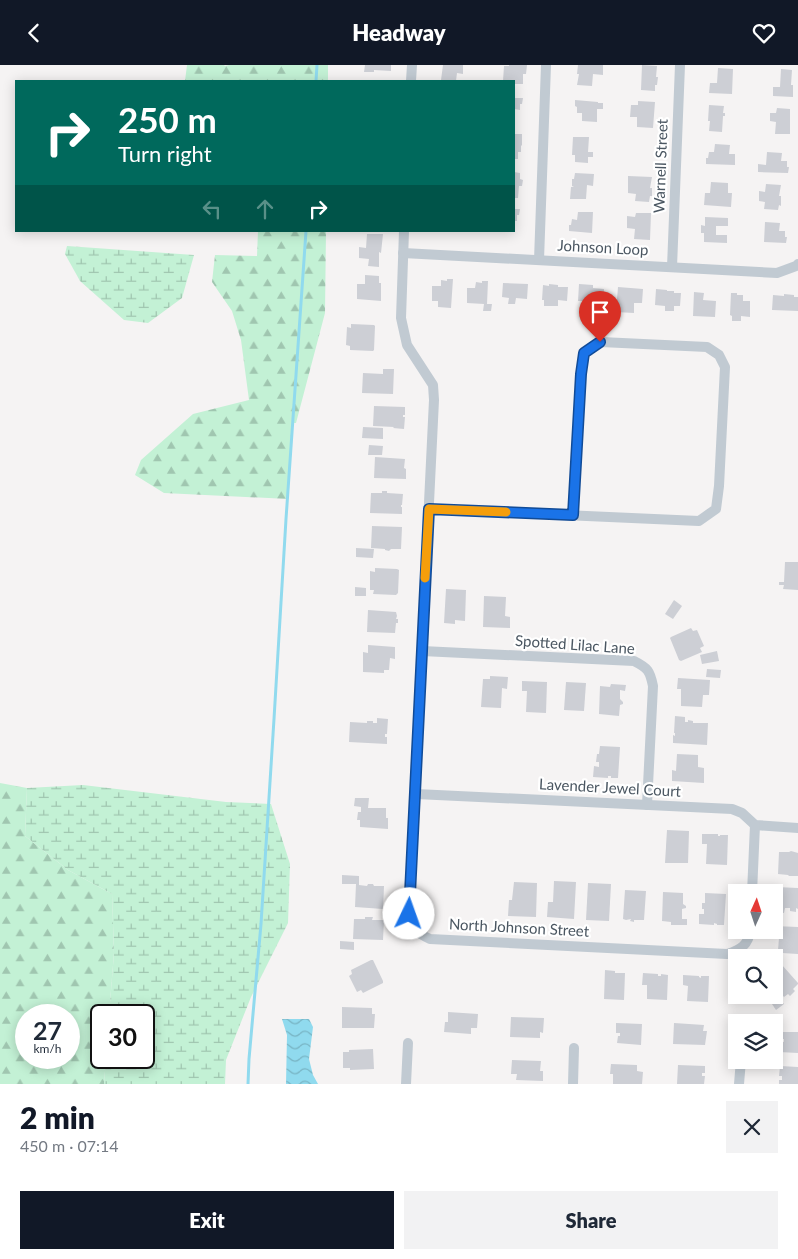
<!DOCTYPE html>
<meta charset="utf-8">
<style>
body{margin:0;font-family:Lato,sans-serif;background:#f2f2f3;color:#1f2937;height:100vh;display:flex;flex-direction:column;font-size:19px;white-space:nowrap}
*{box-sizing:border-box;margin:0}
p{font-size:16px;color:#747a83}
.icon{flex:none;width:28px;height:28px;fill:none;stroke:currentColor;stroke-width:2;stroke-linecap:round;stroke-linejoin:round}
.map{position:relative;height:1019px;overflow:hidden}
.sheet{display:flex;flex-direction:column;background:#fff;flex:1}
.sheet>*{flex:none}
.top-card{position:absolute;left:15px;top:15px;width:500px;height:152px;border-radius:0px;box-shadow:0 2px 12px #0003;background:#00695c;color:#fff;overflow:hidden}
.needle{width:32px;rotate:3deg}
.buttons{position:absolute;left:728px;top:819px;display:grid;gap:10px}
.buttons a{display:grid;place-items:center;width:55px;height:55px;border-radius:0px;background:#fff;box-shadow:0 2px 12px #0003;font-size:25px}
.speed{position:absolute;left:15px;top:939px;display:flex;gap:10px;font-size:25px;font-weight:700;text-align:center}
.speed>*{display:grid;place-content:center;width:65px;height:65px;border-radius:50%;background:#fff;box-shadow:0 2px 12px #0003;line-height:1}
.speed small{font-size:12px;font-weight:400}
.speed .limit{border:2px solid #111;border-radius:8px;background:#fff;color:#111}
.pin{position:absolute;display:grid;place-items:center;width:42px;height:42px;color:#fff;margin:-51px -21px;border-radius:50% 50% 50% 0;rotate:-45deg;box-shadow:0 0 5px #0007}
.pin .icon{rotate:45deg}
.me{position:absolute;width:55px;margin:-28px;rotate:3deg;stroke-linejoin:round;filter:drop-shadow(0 0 4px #0008)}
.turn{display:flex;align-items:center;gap:18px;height:105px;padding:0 20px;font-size:22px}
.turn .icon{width:65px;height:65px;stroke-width:2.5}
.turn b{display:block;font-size:35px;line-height:42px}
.lanes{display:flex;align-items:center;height:48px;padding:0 20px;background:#0003;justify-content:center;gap:25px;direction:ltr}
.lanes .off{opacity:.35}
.round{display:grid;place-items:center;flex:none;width:52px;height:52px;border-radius:0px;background:#f2f2f3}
.head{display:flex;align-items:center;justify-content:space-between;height:85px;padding:0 20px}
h1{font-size:30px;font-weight:800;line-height:38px;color:#111827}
.action{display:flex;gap:10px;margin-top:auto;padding:10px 20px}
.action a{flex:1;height:58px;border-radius:0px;background:#111827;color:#fff;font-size:20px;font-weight:800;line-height:58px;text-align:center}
.action a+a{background:#f2f2f3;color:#1f2937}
header{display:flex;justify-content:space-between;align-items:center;height:65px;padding:0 20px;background:#111827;color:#fff;font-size:22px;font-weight:800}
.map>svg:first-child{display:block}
</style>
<header><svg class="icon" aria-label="back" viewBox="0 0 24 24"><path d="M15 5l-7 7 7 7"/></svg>Headway<svg class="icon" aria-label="heart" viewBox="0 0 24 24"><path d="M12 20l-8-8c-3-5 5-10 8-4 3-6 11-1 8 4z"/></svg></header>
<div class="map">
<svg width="798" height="1019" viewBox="0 0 798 1019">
<defs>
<pattern id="forest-firs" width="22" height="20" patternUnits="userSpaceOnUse" patternTransform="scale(1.25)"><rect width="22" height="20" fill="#c3f1d5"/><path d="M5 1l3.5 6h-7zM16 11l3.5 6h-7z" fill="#a0c6b0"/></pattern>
<pattern id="wetland-marsh" width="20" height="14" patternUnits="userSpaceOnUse" patternTransform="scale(1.25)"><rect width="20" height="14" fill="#c3f1d5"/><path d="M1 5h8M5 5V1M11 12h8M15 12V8" fill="none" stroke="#a0c6b0"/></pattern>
<pattern id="water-waves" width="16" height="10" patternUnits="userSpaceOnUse" patternTransform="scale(1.25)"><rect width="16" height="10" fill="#90daee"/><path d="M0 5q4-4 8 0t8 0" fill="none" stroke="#78b4c4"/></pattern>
</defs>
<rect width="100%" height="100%" fill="#f5f3f3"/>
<g fill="url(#forest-firs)" fill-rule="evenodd">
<polygon points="187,0 224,0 225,1 229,0 328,0 328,16 185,16"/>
<polygon points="258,166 326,166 325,248 296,358 293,358 288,434 164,428 135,410 141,395 193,349 249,335 241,275 232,246 212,217 215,190 257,191"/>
<path d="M 0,718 L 27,723 L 25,771 L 68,805 L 112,829 L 114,888 L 109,950 L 101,950 L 101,992 L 106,993 L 104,1019 L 0,1019 ZM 26,950 L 69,950 L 69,992 L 26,992 Z"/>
</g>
<g fill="url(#wetland-marsh)">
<polygon points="67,181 194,190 182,233 148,258 124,255 80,216 65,189"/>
<polygon points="83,720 226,737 271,739 290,799 288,858 251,932 226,995 225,1019 104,1019 106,993 144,992 144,950 109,950 114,888 112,829 68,805 25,771 27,723"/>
</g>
<polygon fill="url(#water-waves)" points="282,954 309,954 313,962 309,994 313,1010 318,1019 286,1019 287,970"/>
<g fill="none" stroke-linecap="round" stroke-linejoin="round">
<g stroke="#90daee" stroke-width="3">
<polyline points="316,16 317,0"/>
<polyline points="248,1019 249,994 261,859 274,654 286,454 306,166"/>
</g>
</g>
<g fill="#cdcfd5">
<polygon points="365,0 391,0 391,6 374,5 374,7 364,7"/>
<polygon points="443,0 463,0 463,9 457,8 456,16 441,15"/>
<polygon points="509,0 527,0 526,9 523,9 523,19 514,19 514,16 503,16 504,1 509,1"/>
<polygon points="578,0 603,0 603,10 593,9 592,21 577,20 579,9 577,9"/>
<polygon points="642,0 657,1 656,12 658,12 657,20 655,20 655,26 641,25"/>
<polygon points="718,3 733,4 732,29 709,28 710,18 717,18"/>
<polygon points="781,4 792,5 791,20 793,20 793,32 773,31 773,22 780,22"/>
<polygon points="514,33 523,33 522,39 520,39 520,45 514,44"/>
<polygon points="575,35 598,37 598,38 603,38 603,44 597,44 597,57 582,56 582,48 577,48 577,42 575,41"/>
<polygon points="638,36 655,37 653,63 637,62 637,52 630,52 631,40 638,40"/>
<polygon points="709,40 724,41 723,48 725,48 725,51 723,51 722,67 709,66 710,56 708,56"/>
<polygon points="777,43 790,44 790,69 775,69 776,57 770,56 770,48 776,48"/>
<polygon points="514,69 522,69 522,81 521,80 521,87 518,87 518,94 514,94"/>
<polygon points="573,72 589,72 588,87 593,87 593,92 588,92 588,98 575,97 575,90 572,90"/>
<polygon points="715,79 730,80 729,89 735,89 735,100 706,99 706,93 708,93 709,87 714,87"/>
<polygon points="767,87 782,88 781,96 787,96 787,102 789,102 788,108 758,107 758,99 766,100"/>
<polygon points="514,107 520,108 520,114 523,115 522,121 519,121 518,133 514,133"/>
<polygon points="575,108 594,109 593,121 587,120 586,134 570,134 571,122 574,122 572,121 572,114 574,114"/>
<polygon points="628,111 652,112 650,123 652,123 652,131 650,131 649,137 635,136 636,129 628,128"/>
<polygon points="711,117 728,118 728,128 732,128 731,142 704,140 705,128 710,128"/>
<polygon points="766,119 781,120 779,131 781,131 781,141 779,140 778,145 764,144 765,137 759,136 759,126 765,127"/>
<polygon points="514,144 520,144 519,150 517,150 517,156 514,156"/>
<polygon points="578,147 593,147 592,168 569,166 569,160 571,160 572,154 577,155"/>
<polygon points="636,148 651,148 650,175 634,174 635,164 627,163 627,151 635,152"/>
<polygon points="705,152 728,153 728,161 716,161 716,170 727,170 727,178 704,177 704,168 701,168 701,160 705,161"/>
<polygon points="765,157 780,158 779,166 785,166 785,172 787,172 786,178 764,177"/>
<polygon points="367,169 383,169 381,188 379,187 379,202 368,201 369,194 359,193 359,182 366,183"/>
<polygon points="365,210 379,211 379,218 381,218 381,236 357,234 357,219 365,219"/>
<polygon points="447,214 453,214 451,243 438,242 438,236 432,236 432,221 441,221 441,215 447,216"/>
<polygon points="482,216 488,216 487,239 492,239 491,246 483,246 484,239 467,238 467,223 475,223 476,217 482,218"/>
<polygon points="503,218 528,219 527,234 516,233 515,239 508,239 509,233 502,232"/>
<polygon points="549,219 558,220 558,222 568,222 567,236 558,235 558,241 544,241 544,235 542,235 543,220 549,221"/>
<polygon points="579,219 593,220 593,223 604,224 603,243 589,242 589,236 578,236"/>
<polygon points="618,222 643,224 642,238 634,238 634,248 616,247"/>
<polygon points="656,224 667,225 667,226 674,226 674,228 681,228 680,241 674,241 674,246 665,246 665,241 655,240"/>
<polygon points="694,227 704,228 703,235 716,236 715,252 693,251"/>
<polygon points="731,228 737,228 737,230 743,230 743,236 750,236 750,252 741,251 741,256 732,256 732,251 730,250"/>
<polygon points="784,229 794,230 794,232 798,232 798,246 772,245 773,230 784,231"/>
<polygon points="351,259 374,260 375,261 374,285 373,286 350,285 350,281 346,280 347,262 351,263"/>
<polygon points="383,304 394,304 393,329 362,328 363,308 383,309"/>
<polygon points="374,341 405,342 405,350 403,350 403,352 405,352 404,364 393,363 394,362 373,361"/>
<polygon points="363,362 383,363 383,374 362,373"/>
<polygon points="369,380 383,381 382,390 368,390"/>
<polygon points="375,392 405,394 404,403 406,404 406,414 374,413"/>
<polygon points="382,426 387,426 387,428 403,429 402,440 401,440 401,442 402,442 402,449 370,448 371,428 382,428"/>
<polygon points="372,461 402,462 401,484 391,484 389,486 385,485 385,484 371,483"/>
<polygon points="356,483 374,484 373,493 356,492"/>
<polygon points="785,497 798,497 798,525 783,524 784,520 779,520 779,517 784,517"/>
<polygon points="375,503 397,504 399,505 398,528 396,530 373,529 374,525 370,525 370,506 375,507"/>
<polygon points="355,522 366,523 366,531 355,531"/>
<polygon points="446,524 466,525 465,556 455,555 455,559 444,558"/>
<polygon points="484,531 506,532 505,551 510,552 510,563 483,562"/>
<polygon points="674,535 682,541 673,554 665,549"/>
<polygon points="368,545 396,547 397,551 396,554 398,554 398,558 396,558 395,568 367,567"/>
<polygon points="691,563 693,566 697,565 704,581 700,583 702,587 681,596 679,595 670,573 671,572"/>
<polygon points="368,580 395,582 395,594 390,593 389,605 384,605 384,608 363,607 363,587 368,588"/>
<polygon points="717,586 719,596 702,599 700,590"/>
<polygon points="707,604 721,605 720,613 706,612"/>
<polygon points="490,611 508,612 507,624 502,623 501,643 481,642 483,614 490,614"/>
<polygon points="678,613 710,615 709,630 703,630 702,642 681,641 681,624 677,624"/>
<polygon points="522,616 547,617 546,648 526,647 527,626 522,626"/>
<polygon points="566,617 586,618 584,646 564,645"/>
<polygon points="611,619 626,620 625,626 620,625 620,634 623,637 623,639 620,640 619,651 599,649 600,621 610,622"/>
<polygon points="675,651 685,652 685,657 688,657 688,655 693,656 693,658 708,658 707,680 673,678 673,670 675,671 675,668 674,668"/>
<polygon points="377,653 388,654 387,669 385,669 385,672 387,672 387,679 349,677 350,657 367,658 367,656 373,656 373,658 377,658"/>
<polygon points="600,681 620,682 618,713 611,713 611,711 608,711 608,713 593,712 594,701 599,702 599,697 596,697 597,689 599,689"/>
<polygon points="677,689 698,690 698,702 704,703 704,718 672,716 672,705 676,706"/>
<polygon points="355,733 369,733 368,743 386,743 386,753 388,753 388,764 360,762 360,755 357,755 358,747 361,747 361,742 354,741"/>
<polygon points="667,765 689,766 688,798 665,798"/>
<polygon points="702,769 718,769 718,771 720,771 720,770 728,770 727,800 706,799 707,779 702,779"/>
<polygon points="791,786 798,788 798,811 789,811 788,810 778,809 779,787 789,787"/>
<polygon points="342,810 359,811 359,820 367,821 368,819 373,819 374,821 384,821 383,844 355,842 356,819 342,819"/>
<polygon points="554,816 576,817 574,854 547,852 548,837 553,837"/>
<polygon points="514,817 537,818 536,852 508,851 509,835 512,835"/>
<polygon points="588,818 611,819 609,856 586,855"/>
<polygon points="776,822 798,823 798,844 796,843 796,847 790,846 790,843 785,843 784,848 774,847 775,832 776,832 777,830 775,830"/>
<polygon points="625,825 646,826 644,855 634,855 634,857 630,856 631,854 626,855 623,854"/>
<polygon points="663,827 683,828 683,839 686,841 686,843 682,844 682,854 687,854 687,860 671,860 671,857 662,856"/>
<polygon points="705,828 726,829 724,860 717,860 717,859 714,858 714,860 699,859 699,849 704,849 704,844 702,844 702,838 705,838"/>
<polygon points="365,852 373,852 372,855 384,855 383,875 353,874 354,854 365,854"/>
<polygon points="774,861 798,862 798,889 782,888 782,885 778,885 779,873 773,873"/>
<polygon points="340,876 354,877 354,885 340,884"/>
<polygon points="371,895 373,895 383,916 383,918 363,928 361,925 357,927 349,911 352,909 351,905"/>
<polygon points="782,900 798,918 798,919 793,924 795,926 790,931 788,929 784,932 774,921 774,906 775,908 777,906 776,905"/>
<polygon points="605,905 615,906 615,908 625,908 624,935 604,934"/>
<polygon points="643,908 658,909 658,911 661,911 661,909 668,910 667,935 647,934 647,920 642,920"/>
<polygon points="683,910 699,911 699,912 701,913 701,911 709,911 708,937 687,936 688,921 683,920"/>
<polygon points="775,928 784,939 776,945 768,933 774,930"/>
<polygon points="342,942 372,943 372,949 375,949 374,963 342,963"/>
<polygon points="448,947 478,949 477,963 471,963 471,969 444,967 445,957 448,957"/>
<polygon points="511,952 544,953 543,968 540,967 540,973 510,972"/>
<polygon points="616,958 642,959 641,980 617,978 618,971 620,971 620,968 616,968"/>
<polygon points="674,958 704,960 703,966 707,966 705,980 673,979"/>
<polygon points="782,967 798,967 798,988 779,987 779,976 784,977 784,974 782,974"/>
<polygon points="373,984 374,1004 350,1005 350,1003 343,1003 343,987 349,987 349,985"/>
<polygon points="512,995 541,996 540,1006 543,1006 543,1016 516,1015 517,1009 511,1009"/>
<polygon points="611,999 637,1000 637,1006 643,1007 642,1019 613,1019 613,1009 610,1009"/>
<polygon points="678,1000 705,1001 705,1008 702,1008 702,1011 705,1011 704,1019 677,1019"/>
<polygon points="780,1001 798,1002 798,1019 779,1019 779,1015 782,1015 782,1011 779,1011"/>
</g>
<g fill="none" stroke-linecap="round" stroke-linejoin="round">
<g stroke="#c1cad2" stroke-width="10">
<polyline points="411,16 412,0"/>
<path d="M 404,166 L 401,253 L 407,280 L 433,320 L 434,335 L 409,849 C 413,865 415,867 430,874 L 727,889 C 740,885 749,880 750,865"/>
<polyline points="403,188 777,208 796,201 798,199"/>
<polyline points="539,195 546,0"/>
<polyline points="672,202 680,0"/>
<polyline points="429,444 699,456 716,444 719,421 725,302 719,290 707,282 601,277 585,287 581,309 573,451"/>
<path d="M 422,586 L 634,596 C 648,603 650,606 653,621 L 647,740"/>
<polyline points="416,729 732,744 742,748 755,760 798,763"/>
<polyline points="752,828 755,760"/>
<polyline points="406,1019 408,978"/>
<polyline points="573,1019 574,983"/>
<polyline points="739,1019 741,995"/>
</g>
</g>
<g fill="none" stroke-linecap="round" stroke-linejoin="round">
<g stroke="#114b97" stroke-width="12">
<polyline id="route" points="409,849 429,444 573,450 581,309 584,288 600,277"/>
</g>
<use href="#route" stroke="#1a73e8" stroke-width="9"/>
<polyline stroke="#f59e0b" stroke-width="9" points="425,513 429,444 506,447"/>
</g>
<g text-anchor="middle" stroke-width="4.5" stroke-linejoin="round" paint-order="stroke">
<g font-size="15" fill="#4a5661" stroke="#fff">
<text transform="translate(661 101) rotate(-88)" y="5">Warnell Street</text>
<text transform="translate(603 183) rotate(3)" y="5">Johnson Loop</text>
<text transform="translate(575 580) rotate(4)" y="5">Spotted Lilac Lane</text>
<text transform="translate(610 723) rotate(3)" y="5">Lavender Jewel Court</text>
<text transform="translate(519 863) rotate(3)" y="5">North Johnson Street</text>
</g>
</g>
</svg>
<div class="buttons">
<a><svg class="needle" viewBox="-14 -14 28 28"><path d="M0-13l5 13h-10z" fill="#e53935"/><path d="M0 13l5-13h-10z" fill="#747a83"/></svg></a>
<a><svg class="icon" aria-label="search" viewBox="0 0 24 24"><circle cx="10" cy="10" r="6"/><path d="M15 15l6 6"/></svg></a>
<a><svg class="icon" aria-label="layers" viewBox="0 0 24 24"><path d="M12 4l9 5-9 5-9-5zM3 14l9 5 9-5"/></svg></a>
</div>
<div class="speed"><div>27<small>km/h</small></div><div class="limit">30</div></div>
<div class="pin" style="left:600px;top:277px;background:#d93025"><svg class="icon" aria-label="arrive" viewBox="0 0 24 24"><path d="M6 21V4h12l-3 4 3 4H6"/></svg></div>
<svg class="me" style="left:409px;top:849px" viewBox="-20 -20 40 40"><circle r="19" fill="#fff"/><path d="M0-13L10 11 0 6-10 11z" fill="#1a73e8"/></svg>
<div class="top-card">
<div class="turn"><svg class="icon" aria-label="right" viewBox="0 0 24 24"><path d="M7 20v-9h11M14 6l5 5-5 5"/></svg><div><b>250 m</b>Turn right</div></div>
<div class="lanes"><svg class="icon off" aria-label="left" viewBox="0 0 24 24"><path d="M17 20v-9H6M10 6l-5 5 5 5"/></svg><svg class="icon off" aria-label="ahead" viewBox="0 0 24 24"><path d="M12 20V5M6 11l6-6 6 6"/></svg><svg class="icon" aria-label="right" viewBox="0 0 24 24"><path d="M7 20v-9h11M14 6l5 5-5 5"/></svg></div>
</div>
</div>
<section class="sheet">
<div class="head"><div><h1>2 min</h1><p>450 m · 07:14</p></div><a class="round"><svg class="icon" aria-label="close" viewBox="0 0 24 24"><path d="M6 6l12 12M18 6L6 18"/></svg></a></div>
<div class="action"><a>Exit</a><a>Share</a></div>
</section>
